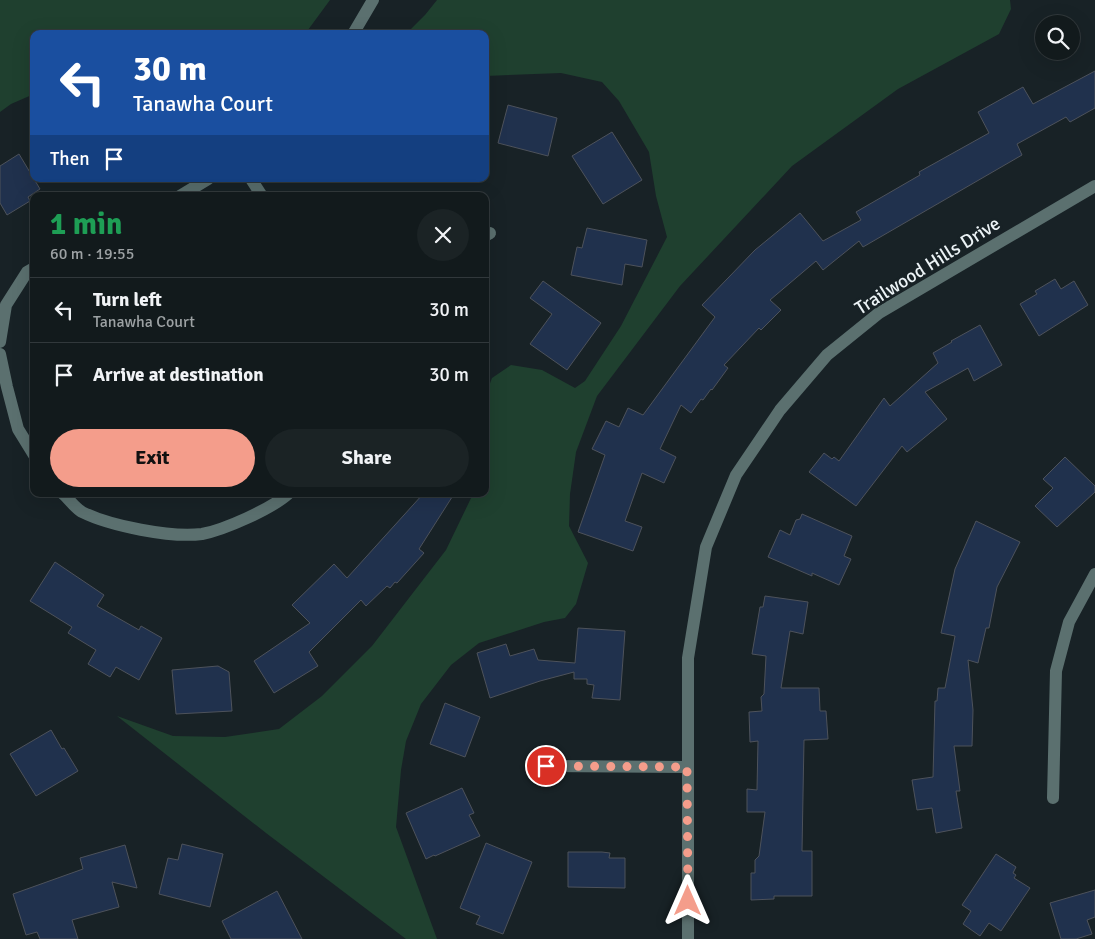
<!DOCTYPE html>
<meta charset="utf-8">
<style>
body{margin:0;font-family:Signika,sans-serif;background:#1b2325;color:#f1f3f6;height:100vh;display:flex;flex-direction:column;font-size:19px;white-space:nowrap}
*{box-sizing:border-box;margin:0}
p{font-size:16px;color:#9ca1a3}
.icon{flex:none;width:28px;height:28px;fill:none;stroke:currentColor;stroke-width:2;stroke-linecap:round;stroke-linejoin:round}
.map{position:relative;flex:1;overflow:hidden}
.drawer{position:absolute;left:30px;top:192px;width:459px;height:305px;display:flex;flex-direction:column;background:#121a1c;border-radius:10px;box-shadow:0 5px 20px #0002,0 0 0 1px #31383b}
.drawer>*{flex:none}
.banner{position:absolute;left:30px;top:30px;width:459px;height:152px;border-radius:10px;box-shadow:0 5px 20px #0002,0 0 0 1px #31383b;background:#1a4fa0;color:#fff;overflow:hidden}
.controls{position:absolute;left:1035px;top:15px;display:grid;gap:10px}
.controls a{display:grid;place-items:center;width:45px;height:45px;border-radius:50%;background:#121a1c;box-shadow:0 5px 20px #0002,0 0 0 1px #31383b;font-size:25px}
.pin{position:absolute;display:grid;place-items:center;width:42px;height:42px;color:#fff;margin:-21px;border:2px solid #fff;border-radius:50%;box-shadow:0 1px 5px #0007}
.me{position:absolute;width:55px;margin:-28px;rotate:0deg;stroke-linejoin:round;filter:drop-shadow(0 0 4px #0008)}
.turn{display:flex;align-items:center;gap:18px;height:105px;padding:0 20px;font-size:22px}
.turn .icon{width:65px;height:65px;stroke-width:2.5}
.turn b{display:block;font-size:35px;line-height:42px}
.then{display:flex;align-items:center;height:48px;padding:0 20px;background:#0003;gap:10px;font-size:19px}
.round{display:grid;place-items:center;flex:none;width:52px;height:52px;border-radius:26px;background:#1b2325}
.overview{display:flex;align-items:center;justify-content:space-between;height:85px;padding:0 20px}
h1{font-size:30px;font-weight:700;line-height:38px;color:#1e9e55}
.action{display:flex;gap:10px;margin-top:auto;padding:10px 20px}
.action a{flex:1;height:58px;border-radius:30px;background:#f49d8b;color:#111;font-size:20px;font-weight:700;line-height:58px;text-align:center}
.action a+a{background:#1b2325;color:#f1f3f6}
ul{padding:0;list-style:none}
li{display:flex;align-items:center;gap:15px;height:65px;padding:0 20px;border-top:1px solid #31383b}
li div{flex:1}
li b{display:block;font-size:19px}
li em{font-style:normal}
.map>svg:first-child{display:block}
</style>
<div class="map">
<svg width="1095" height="939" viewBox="0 0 1095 939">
<rect width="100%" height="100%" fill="#182226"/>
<g fill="#1f402f">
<polygon points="0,0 330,0 305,34 34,34 34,94 11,104 0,112"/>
<polygon points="437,0 1010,0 1011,9 999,34 898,89 792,166 680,286 597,396 576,452 570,494 569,526 588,563 576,604 565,618 544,622 479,643 451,665 421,704 406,741 401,770 396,827 437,939 406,939 266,833 117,716 173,736 225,737 279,729 322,696 372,646 446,550 473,494 485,494 485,397 492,378 511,365 542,370 575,388 585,381 621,326 667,237 656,196 649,152 619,101 602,82 561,73 485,76 485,34 406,34 425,15"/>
</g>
<g fill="#20314d" stroke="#4d525b">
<polygon points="1095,71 1095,108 1070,122 1066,117 1017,144 1022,155 863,247 859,241 823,270 816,261 770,300 781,310 761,330 759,328 724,365 728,368 712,390 711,389 703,400 701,399 691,413 681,405 660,449 676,457 664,483 642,473 625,521 642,527 633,551 578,532 605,455 592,449 606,421 619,427 628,408 643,415 715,317 702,305 755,250 800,213 823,241 861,220 856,212 920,175 919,172 989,133 978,112 1023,87 1033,104"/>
<polygon points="508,105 557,118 548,156 498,143"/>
<polygon points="612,132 642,180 603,204 572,156"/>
<polygon points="19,154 40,189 28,197 30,201 7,215 0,203 0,166"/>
<polygon points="587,228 647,240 642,267 625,264 622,285 571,275 577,247 582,248"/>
<polygon points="1055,279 1061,289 1074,281 1088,305 1039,336 1020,304 1037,294 1035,291"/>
<polygon points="543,281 601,323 567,370 530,344 552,314 530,298"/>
<polygon points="980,325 1002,365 974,381 968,368 925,392 947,419 907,452 902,446 856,506 809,472 824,453 832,459 834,457 839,461 884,398 890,406 938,363 933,353 952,342 951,341"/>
<polygon points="1065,457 1095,486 1095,492 1057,527 1035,506 1053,488 1043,479"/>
<polygon points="423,494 454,494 419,549 424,553 397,583 395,582 390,588 387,586 366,606 361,600 309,652 318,666 274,693 254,661 310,623 292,605 334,564 347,578"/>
<polygon points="802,514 852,536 844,556 851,559 839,585 812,573 812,576 768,557 780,530 790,535 796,520 800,519"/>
<polygon points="976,521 1020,542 997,587 989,628 986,628 978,663 968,660 973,710 972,746 954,746 960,791 956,791 962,828 936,833 932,808 917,810 912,780 933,777 935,701 937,701 938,688 945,688 955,636 941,633 955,569"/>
<polygon points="55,562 104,595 97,606 139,630 141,626 162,638 139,680 116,667 110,677 88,664 96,650 68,633 72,627 30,601"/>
<polygon points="765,596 808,602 803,634 790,631 781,688 819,688 820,711 826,711 828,739 804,740 802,851 812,851 812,896 774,896 774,899 751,900 751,873 755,873 755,860 759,856 765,812 747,812 747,789 757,790 758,741 750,742 749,712 762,711 761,697 764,694 766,656 752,654 760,607 763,607"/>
<polygon points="578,628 625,631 620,700 592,698 594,685 587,684 587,679 574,679 574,672 540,681 490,698 477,653 506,644 510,656 534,649 538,660 575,663"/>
<polygon points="218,666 229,672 232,711 176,714 172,670"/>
<polygon points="445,703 480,717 465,757 430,744"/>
<polygon points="51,730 62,749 64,748 78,771 36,796 10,754"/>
<polygon points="462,788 474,813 469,815 480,836 435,856 434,855 426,859 406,813"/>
<polygon points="486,843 532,862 503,934 476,924 480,916 460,908"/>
<polygon points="182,844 223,854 210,907 159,894 168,858 178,860"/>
<polygon points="125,845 137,888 112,882 119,907 72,920 78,939 40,939 37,932 26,935 13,894 83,869 80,858"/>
<polygon points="568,852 602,852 610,853 609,858 625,858 625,888 568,887"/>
<polygon points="996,854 1016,867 1013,873 1016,875 1014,878 1030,888 1001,931 989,923 980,936 963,924 971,911 962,905"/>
<polygon points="1095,890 1095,917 1087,920 1092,934 1076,939 1061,939 1050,903"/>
<polygon points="277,891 302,939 231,939 222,921"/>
</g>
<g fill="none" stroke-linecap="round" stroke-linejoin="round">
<g stroke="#5b706f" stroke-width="12">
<polyline points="353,34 373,0"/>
<polyline points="251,179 262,196"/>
<polyline points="180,196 208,179"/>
<polyline points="485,236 490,233"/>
<polyline points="0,342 6,305 27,272 34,268"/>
<polyline points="0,354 7,387 18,429 34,455"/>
<path d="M 63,494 C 69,499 75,508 82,512 C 110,526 171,538 202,534 C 224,530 271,509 288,494"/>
<polyline points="546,766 687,767"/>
<polyline points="1053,798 1056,671 1069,622 1095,574"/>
<polyline points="688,939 688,658 706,547 736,475 780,410 827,355 879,313 1095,186"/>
</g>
</g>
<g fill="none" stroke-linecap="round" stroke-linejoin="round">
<polyline stroke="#f49d8b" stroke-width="9" stroke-dasharray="0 16.2" points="546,766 687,767 688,901"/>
</g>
<g text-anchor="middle" stroke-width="5" stroke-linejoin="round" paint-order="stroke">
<g font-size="19" fill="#ecf3f6" stroke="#182226">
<text transform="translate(927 265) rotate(-32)" y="7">Trailwood Hills Drive</text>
</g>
</g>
</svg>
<div class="controls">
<a><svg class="icon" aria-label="search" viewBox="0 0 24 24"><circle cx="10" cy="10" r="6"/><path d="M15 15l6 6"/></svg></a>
</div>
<div class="pin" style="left:546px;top:766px;background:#d93025"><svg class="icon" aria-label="arrive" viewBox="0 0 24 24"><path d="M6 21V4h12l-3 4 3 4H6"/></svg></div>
<svg class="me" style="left:688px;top:901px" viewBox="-20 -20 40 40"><path d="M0-17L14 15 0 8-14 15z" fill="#f49d8b" stroke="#fff" stroke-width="4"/></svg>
<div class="banner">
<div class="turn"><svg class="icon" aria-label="left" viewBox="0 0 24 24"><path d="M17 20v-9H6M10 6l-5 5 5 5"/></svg><div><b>30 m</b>Tanawha Court</div></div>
<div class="then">Then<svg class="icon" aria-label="arrive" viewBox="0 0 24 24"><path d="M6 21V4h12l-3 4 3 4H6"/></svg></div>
</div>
<section class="drawer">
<div class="overview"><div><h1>1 min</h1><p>60 m · 19:55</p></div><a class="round"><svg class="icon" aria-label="close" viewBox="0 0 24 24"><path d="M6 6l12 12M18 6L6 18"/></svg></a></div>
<ul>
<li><svg class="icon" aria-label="left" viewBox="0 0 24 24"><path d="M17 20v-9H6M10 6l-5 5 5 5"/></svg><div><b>Turn left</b><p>Tanawha Court</p></div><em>30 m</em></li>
<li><svg class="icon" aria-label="arrive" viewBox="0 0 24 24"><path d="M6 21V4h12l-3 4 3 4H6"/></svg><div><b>Arrive at destination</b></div><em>30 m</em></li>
</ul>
<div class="action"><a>Exit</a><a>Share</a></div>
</section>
</div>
